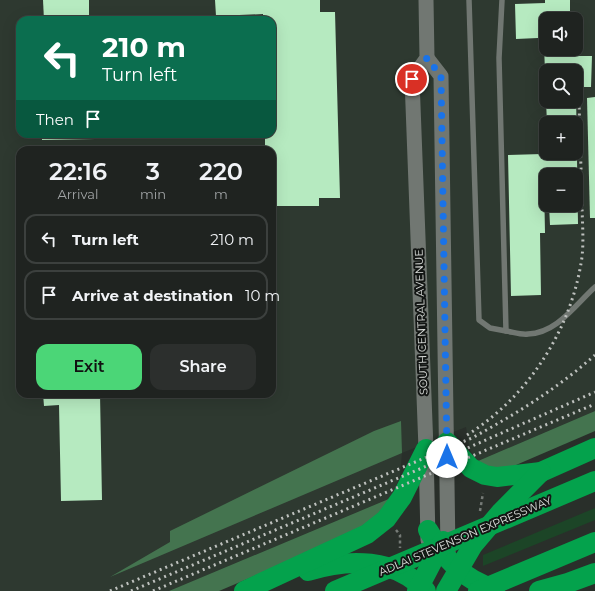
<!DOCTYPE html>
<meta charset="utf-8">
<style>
body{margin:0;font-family:Montserrat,sans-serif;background:#2c2f2d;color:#f1f3f6;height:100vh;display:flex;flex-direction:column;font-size:15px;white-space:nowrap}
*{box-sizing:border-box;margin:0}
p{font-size:13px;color:#a1a4a5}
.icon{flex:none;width:22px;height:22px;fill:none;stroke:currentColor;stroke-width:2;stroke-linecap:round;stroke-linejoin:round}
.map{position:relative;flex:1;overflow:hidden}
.panel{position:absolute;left:16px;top:146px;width:260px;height:252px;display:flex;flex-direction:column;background:#1f2320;border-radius:12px;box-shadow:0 4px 16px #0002,0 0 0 1px #3c403e}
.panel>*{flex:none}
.guide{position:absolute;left:16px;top:16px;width:260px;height:122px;border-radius:12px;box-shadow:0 4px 16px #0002,0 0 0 1px #3c403e;background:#0b6e4f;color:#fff;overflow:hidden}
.buttons{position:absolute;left:539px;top:12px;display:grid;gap:8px}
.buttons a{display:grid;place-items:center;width:44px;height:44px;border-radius:8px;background:#1f2320;box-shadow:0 4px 16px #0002,0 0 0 1px #3c403e;font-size:20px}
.pin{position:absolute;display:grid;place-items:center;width:34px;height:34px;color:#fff;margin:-17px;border:2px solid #fff;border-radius:50%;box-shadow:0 1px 4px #0007}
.me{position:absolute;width:44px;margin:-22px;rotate:0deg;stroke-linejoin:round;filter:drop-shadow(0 0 3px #0008)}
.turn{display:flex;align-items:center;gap:14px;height:84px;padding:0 20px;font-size:18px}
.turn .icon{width:52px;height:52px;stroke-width:2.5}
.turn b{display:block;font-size:28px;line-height:34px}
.then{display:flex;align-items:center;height:38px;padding:0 20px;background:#0003;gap:8px;font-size:15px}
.eta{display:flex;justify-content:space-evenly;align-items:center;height:68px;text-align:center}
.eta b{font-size:24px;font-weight:600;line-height:28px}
.button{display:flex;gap:8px;margin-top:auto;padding:8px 20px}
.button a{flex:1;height:46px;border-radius:12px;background:#4bd677;color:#111;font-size:16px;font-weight:600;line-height:46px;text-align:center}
.button a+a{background:#2c2f2d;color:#f1f3f6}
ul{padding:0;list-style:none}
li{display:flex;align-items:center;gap:12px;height:50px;margin:0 8px 6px;padding:0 12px;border:2px solid #3c403e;border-radius:12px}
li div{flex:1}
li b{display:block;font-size:15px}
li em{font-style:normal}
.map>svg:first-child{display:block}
</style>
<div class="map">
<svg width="595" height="591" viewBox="0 0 595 591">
<rect width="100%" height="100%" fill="#292f2a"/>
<path fill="#2e3930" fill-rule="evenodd" d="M 0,0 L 595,0 L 595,411 L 478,461 L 470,451 L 466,427 L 402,453 L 400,476 L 391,498 L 169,591 L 0,591 ZM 546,19 L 576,19 L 576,49 L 546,49 ZM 20,20 L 272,20 L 272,134 L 20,134 ZM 546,71 L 576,71 L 576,101 L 546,101 ZM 546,123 L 576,123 L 576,153 L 546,153 ZM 20,150 L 272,150 L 272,394 L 20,394 ZM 546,175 L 576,175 L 576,205 L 546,205 Z"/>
<polygon fill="#1c4527" points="595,508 595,520 483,566 483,555"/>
<g fill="#44744f">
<polygon points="595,411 595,431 509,468 489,467 478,461"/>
<polygon points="401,421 402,453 110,577 170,542 170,531 374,431"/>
<polygon points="391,498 378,515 346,537 219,591 169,591"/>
</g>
<g fill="#b6eac0">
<polygon points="43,0 89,0 89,20 44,20"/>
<polygon points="215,0 320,0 320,12 335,12 340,198 319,198 319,206 272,206 272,150 265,150 265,134 272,134 272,20 263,20 263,14 216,16"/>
<polygon points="545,0 570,0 570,19 546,19 546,49 570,49 570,51 576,51 575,56 592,56 591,87 576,87 576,71 545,71 544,46 538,46 538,38 516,39 515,4 545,3"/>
<polygon points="576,92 578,224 550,225 549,205 576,205 576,175 546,175 546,181 544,181 545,233 540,233 541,295 511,296 508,155 576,153 576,123 547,123 546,101 576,101"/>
<polygon points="595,97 595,218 590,218 587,98"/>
<polygon points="42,134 95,134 95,139 42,140"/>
<polygon points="43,394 100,394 102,500 61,501 59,405 44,406"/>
</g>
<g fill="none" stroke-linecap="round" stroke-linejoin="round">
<g stroke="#767b77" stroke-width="2.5" stroke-dasharray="3 3" stroke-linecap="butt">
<polyline points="480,511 483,493"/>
<polyline points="396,530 400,535 400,548"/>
</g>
<g stroke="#717772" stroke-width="5.5">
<polyline points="469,0 479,320 490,328 506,331 499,58 502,0"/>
<path d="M 506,331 C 513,332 521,335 528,334 C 557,333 575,305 595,287"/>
</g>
<g stroke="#717772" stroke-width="15">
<polyline points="426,0 427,58 412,79 426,449 428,540"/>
<polyline points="427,58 441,76 448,552"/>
</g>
<g stroke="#04a24c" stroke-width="20">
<polyline points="447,442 471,468 485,475 497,477 541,472 595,448"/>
<path d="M 428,530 C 444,558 463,580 495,589"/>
<path d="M 308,571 C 349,558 395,558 426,591"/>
<polyline points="244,591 367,534 386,519 402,497 426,449"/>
<polyline points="335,591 595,481"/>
<polyline points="417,591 443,541"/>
<polyline points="446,591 473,545 501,512 541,472"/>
<polyline points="478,591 595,542"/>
<polyline points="539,591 568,583 595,573"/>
</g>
<g stroke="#bec1be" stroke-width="3" stroke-dasharray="2 4" stroke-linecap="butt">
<path d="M 467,435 C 528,397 572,329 582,257 C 584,239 582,220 582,202 C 581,169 580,135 579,102"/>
<path d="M 110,591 L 472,438 C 516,414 558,388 595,355"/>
<polyline points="131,591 422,468 595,392"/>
<polyline points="153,591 595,404"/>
</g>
</g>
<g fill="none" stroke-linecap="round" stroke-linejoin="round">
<polyline stroke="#1a73e8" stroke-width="7" stroke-dasharray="0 12.6" points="412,79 427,58 441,76 447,457"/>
</g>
<g text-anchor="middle" stroke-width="4" stroke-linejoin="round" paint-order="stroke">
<g font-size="11" fill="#dee1de" stroke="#131614">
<text transform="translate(421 322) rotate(-92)" y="4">SOUTH CENTRAL AVENUE</text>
<text transform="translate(465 536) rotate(-23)" y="4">ADLAI STEVENSON EXPRESSWAY</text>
</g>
</g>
</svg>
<div class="buttons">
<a><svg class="icon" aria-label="sound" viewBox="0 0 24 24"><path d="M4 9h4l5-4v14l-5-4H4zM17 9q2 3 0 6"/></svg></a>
<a><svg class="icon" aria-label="search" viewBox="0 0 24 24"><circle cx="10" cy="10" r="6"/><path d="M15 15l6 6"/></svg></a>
<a>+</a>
<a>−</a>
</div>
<div class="pin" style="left:412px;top:79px;background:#d93025"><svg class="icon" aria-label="arrive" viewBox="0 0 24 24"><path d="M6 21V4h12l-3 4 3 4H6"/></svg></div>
<svg class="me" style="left:447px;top:457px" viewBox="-20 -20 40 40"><circle r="19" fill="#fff"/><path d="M0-13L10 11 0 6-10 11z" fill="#1a73e8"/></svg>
<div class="guide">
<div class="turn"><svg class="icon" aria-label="left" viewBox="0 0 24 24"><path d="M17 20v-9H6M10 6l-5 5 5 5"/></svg><div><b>210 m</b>Turn left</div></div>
<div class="then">Then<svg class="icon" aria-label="arrive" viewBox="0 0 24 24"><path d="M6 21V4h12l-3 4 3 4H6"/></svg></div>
</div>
<section class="panel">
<div class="eta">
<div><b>22:16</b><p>Arrival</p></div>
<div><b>3</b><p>min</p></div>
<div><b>220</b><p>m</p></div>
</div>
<ul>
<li><svg class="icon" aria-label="left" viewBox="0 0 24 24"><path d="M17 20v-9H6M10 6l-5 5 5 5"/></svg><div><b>Turn left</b></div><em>210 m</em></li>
<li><svg class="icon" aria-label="arrive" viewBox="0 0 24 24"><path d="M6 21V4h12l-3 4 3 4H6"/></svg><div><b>Arrive at destination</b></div><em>10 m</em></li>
</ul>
<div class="button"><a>Exit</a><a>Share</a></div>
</section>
</div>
